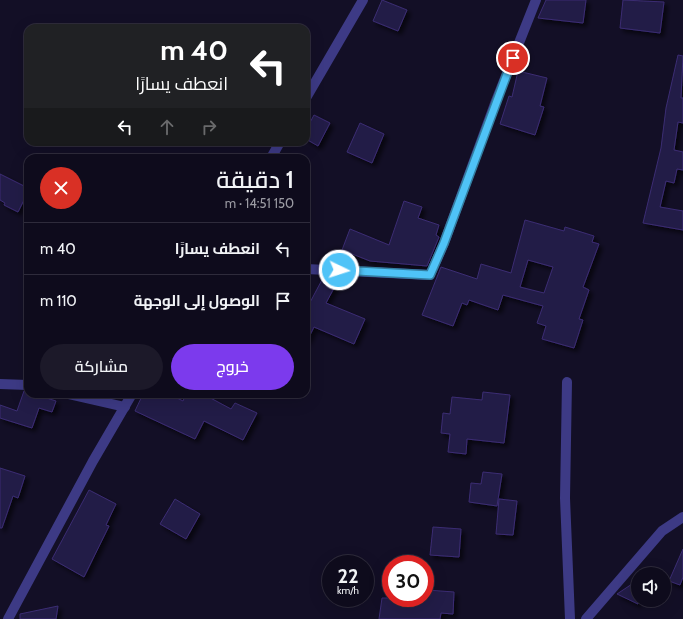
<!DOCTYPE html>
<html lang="ar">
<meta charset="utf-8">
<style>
body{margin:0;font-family:Cabin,Cairo,sans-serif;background:#1c1929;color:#f1f3f6;direction:rtl;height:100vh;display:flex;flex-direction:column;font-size:15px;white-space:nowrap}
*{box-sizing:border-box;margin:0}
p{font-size:13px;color:#9b9ba3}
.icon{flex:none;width:22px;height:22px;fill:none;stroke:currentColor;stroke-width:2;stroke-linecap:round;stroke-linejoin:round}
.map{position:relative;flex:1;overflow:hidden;direction:ltr}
.details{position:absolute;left:24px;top:154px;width:286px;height:244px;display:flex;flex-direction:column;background:#0e0b1c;border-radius:12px;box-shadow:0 4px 16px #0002,0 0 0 1px #2e2b3b;direction:rtl}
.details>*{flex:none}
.banner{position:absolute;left:24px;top:24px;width:286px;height:122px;border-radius:12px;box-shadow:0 4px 16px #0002,0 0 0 1px #2e2b3b;direction:rtl;background:#202124;color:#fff;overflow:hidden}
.controls{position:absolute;left:631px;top:567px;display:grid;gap:8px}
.controls a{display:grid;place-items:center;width:40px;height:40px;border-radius:50%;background:#0e0b1c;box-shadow:0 4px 16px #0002,0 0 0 1px #2e2b3b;font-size:20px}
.speed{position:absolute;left:322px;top:555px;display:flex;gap:8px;font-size:20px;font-weight:700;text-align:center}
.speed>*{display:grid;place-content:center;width:52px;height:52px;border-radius:50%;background:#0e0b1c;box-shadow:0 4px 16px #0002,0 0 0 1px #2e2b3b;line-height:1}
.speed small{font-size:10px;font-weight:400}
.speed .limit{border:6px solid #d22;background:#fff;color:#111}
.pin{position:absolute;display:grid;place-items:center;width:34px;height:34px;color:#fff;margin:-17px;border:2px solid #fff;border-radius:50%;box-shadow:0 1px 4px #0007}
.me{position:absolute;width:44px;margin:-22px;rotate:94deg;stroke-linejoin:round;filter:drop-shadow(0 0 3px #0008)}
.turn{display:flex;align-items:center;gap:14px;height:84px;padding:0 16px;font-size:18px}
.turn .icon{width:52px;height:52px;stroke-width:2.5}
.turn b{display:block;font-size:28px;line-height:34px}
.lanes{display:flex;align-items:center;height:38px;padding:0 16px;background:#0003;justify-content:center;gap:20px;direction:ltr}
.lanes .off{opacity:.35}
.round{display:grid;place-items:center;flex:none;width:42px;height:42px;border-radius:21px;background:#1c1929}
.summary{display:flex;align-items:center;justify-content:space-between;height:68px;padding:0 16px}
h1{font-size:24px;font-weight:600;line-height:30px}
.button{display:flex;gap:8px;margin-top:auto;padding:8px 16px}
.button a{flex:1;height:46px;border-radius:24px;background:#7c3aed;color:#fff;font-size:16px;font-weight:600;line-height:46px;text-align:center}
.button a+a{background:#1c1929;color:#f1f3f6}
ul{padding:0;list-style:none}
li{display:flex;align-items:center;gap:12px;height:52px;padding:0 16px;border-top:1px solid #2e2b3b}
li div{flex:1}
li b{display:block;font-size:15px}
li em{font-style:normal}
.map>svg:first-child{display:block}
</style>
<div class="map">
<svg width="683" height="619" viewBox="0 0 683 619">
<defs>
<filter id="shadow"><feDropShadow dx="3.5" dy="3.5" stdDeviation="2" flood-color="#0009"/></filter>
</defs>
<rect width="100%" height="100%" fill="#130f26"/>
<g fill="#241b47" stroke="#3b2d73" fill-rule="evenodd" filter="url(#shadow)">
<polygon points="382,0 407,10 398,31 373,21"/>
<polygon points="546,0 586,0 583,23 538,18"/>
<polygon points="623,0 664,2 660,33 620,28"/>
<polygon points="678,55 683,56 681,98 683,98 683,123 678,122 674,150 683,152 683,170 677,169 674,183 666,181 660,207 683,211 683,230 643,223 661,148 666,108"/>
<polygon points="518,71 547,78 540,106 544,107 535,135 500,124 509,96 512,97"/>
<polygon points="314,115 330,123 318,146 306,139 306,130"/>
<polygon points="360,123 384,134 372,163 347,152"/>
<polygon points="0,174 28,188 28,192 18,212 4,205 5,203 0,200"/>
<polygon points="404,201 422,207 418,218 439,225 436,235 439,237 427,266 370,261 342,250 350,229 389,245"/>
<path d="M 525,220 L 564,231 L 565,227 L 594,236 L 592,242 L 599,244 L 583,287 L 589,290 L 579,319 L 583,320 L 574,348 L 542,339 L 546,326 L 537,323 L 543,306 L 503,295 L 498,310 L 469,300 L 467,305 L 462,303 L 453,326 L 422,315 L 441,267 L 477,279 L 481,264 L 511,273 ZM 528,260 L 553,267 L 544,293 L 520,287 Z"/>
<polygon points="324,276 340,277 326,303 365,319 354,344 314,327 306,343 306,310"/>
<polygon points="24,391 56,401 52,412 39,408 32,428 0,418 0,405 17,411"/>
<polygon points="483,392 510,395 504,443 467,439 466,454 448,452 450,434 441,433 443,413 450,414 452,397 482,400"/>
<polygon points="143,394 169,394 183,401 186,394 203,394 231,409 235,403 257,413 243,440 204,421 195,439 135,411"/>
<polygon points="0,468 25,476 18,498 13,496 2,528 0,528"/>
<polygon points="483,472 502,474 497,506 469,502 471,483 481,484"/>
<polygon points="89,490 116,504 106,525 109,526 84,577 52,559"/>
<polygon points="175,499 200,514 186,539 160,524"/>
<polygon points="499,499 517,501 513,535 496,534"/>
<polygon points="433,527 461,529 459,557 430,555"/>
<polygon points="683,549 683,577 680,585 669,581"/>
<polygon points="638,580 638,604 617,594"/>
<polygon points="427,590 454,592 453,614 441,613 440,619 379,619 382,598 426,598"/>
<polygon points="58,606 56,619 20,619 20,614"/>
</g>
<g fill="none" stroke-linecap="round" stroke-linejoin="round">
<g stroke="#3d3a85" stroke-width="10">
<polyline points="306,98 363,0"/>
<polyline points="271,158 280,142"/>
<polyline points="306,269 430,275 444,243 496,101 536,0"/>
<polyline points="567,382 565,498 570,619"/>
<polyline points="0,384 28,385"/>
<polyline points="68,394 125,407"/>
<polyline points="8,619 93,461 132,394"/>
<polyline points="586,619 662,531 683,517"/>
</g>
</g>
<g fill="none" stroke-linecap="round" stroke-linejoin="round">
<g stroke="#337fa1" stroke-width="10">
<polyline id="route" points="339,270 430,275 444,243 513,58"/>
</g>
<use href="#route" stroke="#4fc3f7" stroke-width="7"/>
</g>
</svg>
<div class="controls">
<a><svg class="icon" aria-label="sound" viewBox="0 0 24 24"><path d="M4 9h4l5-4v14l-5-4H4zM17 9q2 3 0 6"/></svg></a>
</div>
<div class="speed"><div>22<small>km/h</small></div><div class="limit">30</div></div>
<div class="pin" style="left:513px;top:58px;background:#d93025"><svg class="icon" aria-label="arrive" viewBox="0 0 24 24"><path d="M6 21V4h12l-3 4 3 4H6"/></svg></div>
<svg class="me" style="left:339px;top:270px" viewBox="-20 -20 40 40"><circle r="17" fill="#4fc3f7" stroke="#fff" stroke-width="3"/><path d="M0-11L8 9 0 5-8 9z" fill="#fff"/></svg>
<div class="banner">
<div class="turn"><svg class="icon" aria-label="left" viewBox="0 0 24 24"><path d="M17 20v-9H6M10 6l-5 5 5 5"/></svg><div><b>40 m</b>انعطف يسارًا</div></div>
<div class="lanes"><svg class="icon" aria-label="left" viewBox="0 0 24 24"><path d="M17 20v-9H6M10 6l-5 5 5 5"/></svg><svg class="icon off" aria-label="ahead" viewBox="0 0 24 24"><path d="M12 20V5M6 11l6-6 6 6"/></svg><svg class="icon off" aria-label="right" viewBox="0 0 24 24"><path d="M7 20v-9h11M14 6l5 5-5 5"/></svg></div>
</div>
<section class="details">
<div class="summary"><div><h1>1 دقيقة</h1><p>150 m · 14:51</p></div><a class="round" style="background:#d93025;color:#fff"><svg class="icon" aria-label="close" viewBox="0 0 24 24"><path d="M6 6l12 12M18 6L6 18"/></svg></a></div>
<ul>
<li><svg class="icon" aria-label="left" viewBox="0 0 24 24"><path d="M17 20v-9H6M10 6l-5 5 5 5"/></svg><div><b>انعطف يسارًا</b></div><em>40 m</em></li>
<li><svg class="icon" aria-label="arrive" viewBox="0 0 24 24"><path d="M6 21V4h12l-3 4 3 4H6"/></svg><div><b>الوصول إلى الوجهة</b></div><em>110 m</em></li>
</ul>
<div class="button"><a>خروج</a><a>مشاركة</a></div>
</section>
</div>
